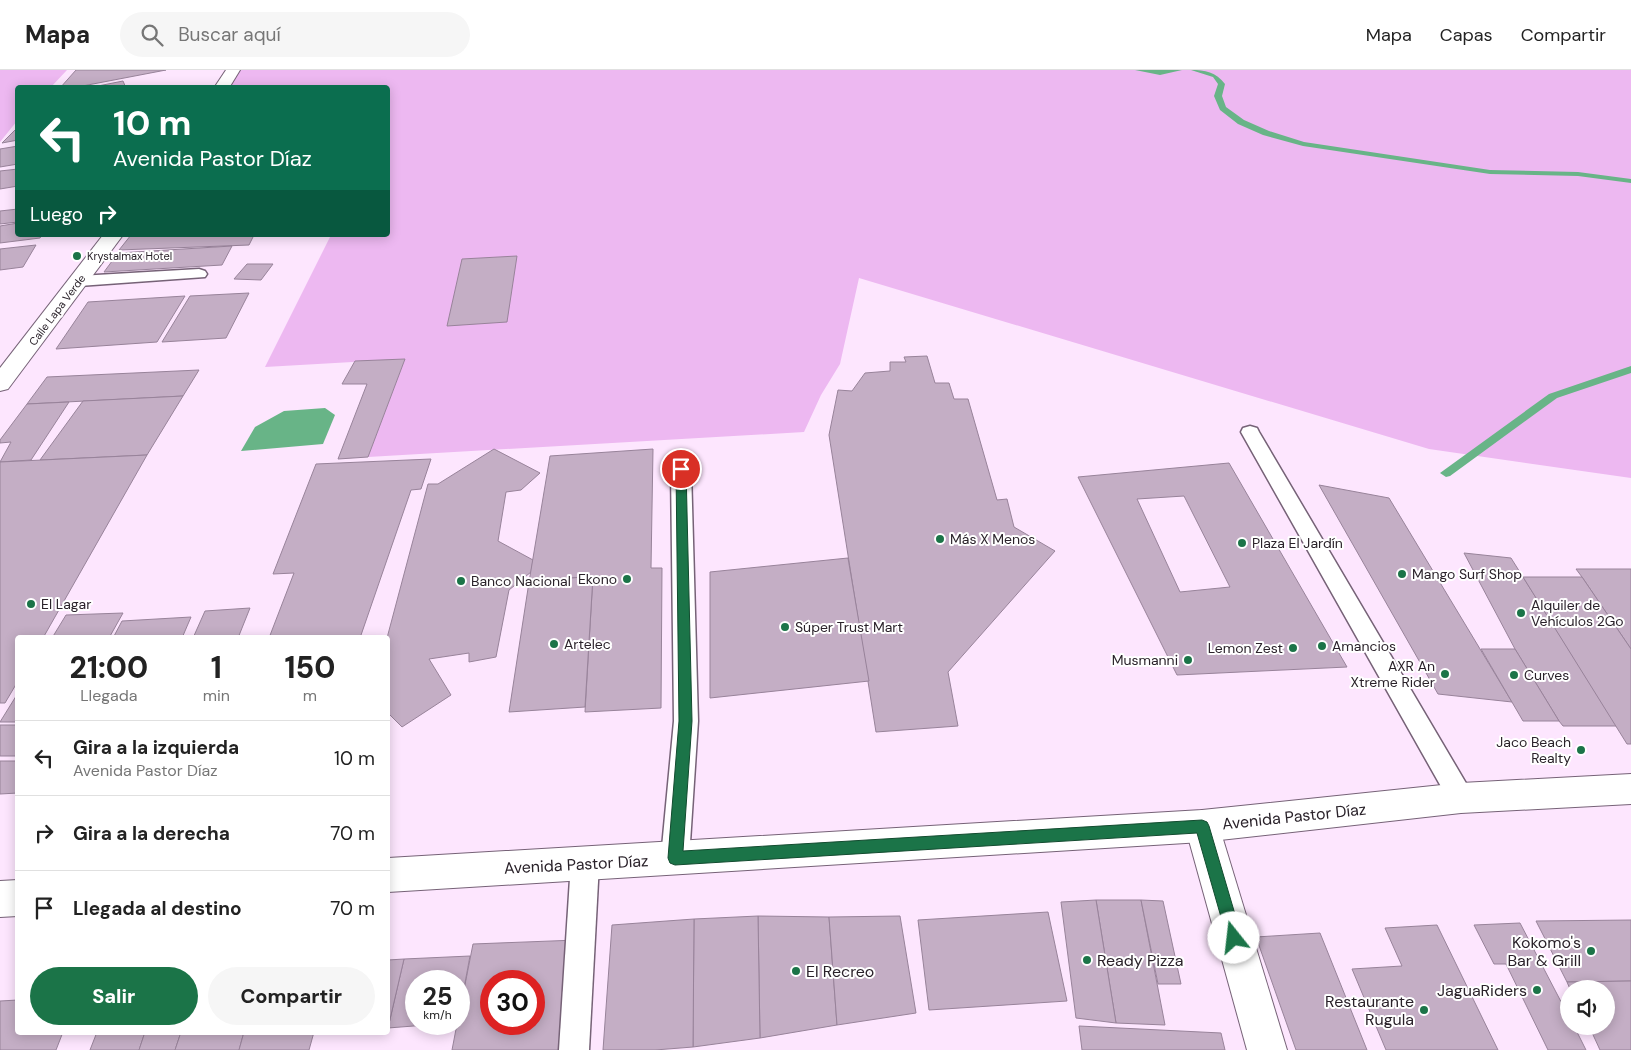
<!DOCTYPE html>
<html lang="es">
<meta charset="utf-8">
<style>
body{margin:0;font-family:"DM Sans",sans-serif;background:#f6f6f6;color:#222;height:100vh;display:flex;flex-direction:column;font-size:19px;white-space:nowrap}
*{box-sizing:border-box;margin:0}
p{font-size:16px;color:#767676}
.icon{flex:none;width:28px;height:28px;fill:none;stroke:currentColor;stroke-width:2;stroke-linecap:round;stroke-linejoin:round}
.map{position:relative;flex:1;overflow:hidden}
.drawer{position:absolute;left:15px;top:565px;width:375px;height:400px;display:flex;flex-direction:column;background:#fff;border-radius:5px;box-shadow:0 2px 12px #0003}
.drawer>*{flex:none}
.top-card{position:absolute;left:15px;top:15px;width:375px;height:152px;border-radius:5px;box-shadow:0 2px 12px #0003;background:#0b6e4f;color:#fff;overflow:hidden}
.controls{position:absolute;left:1560px;top:910px;display:grid;gap:10px}
.controls a{display:grid;place-items:center;width:55px;height:55px;border-radius:50%;background:#fff;box-shadow:0 2px 12px #0003;font-size:25px}
.speed{position:absolute;left:405px;top:900px;display:flex;gap:10px;font-size:25px;font-weight:700;text-align:center}
.speed>*{display:grid;place-content:center;width:65px;height:65px;border-radius:50%;background:#fff;box-shadow:0 2px 12px #0003;line-height:1}
.speed small{font-size:12px;font-weight:400}
.speed .limit{border:8px solid #d22;background:#fff;color:#111}
.pin{position:absolute;display:grid;place-items:center;width:42px;height:42px;color:#fff;margin:-21px;border:2px solid #fff;border-radius:50%;box-shadow:0 1px 5px #0007}
.me{position:absolute;width:55px;margin:-28px;rotate:344deg;stroke-linejoin:round;filter:drop-shadow(0 0 4px #0008)}
.turn{display:flex;align-items:center;gap:18px;height:105px;padding:0 15px;font-size:22px}
.turn .icon{width:65px;height:65px;stroke-width:2.5}
.turn b{display:block;font-size:35px;line-height:42px}
.then{display:flex;align-items:center;height:48px;padding:0 15px;background:#0003;gap:10px;font-size:19px}
.eta{display:flex;justify-content:space-evenly;align-items:center;height:85px;text-align:center}
.eta b{font-size:30px;font-weight:800;line-height:35px}
.primary-button{display:flex;gap:10px;margin-top:auto;padding:10px 15px}
.primary-button a{flex:1;height:58px;border-radius:30px;background:#1b7448;color:#fff;font-size:20px;font-weight:800;line-height:58px;text-align:center}
.primary-button a+a{background:#f6f6f6;color:#222}
ul{padding:0;list-style:none}
li{display:flex;align-items:center;gap:15px;height:75px;padding:0 15px;border-top:1px solid #e0e0e0}
li div{flex:1}
li b{display:block;font-size:19px}
li em{font-style:normal}
header{display:flex;align-items:center;gap:30px;box-sizing:border-box;height:70px;padding:0 25px;background:#fff;border-bottom:1px solid #e0e0e0}
header strong{font-size:24px}
nav{display:flex;gap:28px;margin-inline-start:auto;font-size:18px}
.search{width:350px;height:45px;background:#f6f6f6;display:flex;align-items:center;gap:12px;box-sizing:border-box;padding:0 18px;border-radius:28px;color:#767676;font-size:19px}
.map>svg:first-child{display:block}
</style>
<header>
<strong>Mapa</strong>
<div class="search"><svg class="icon" aria-label="search" viewBox="0 0 24 24"><circle cx="10" cy="10" r="6"/><path d="M15 15l6 6"/></svg>Buscar aquí</div>
<nav><a>Mapa</a><a>Capas</a><a>Compartir</a></nav>
</header>
<div class="map">
<svg width="1631" height="980" viewBox="0 0 1631 980">
<rect width="100%" height="100%" fill="#fde6fe"/>
<g fill="#edb8f1">
<polygon points="0,0 67,0 51,17 18,18 17,51 0,72"/>
<polygon points="232,0 1631,0 1631,408 1429,379 859,208 840,294 821,325 804,362 368,387 405,289 265,297 331,165 388,165 388,18 219,18"/>
</g>
<polygon fill="#68b487" points="325,338 335,345 323,374 241,381 255,357 284,341"/>
<g fill="none" stroke-linecap="round" stroke-linejoin="round">
<g fill="#68b487" fill-rule="evenodd">
<polygon points="1135,0 1182,0 1160,5"/>
<path d="M 1191,0 C 1205,0 1216,2 1225,14 L 1222,26 L 1226,37 L 1244,50 L 1269,61 L 1304,72 L 1490,100 L 1578,102 L 1631,109 L 1631,113 L 1578,106 L 1490,104 L 1303,76 L 1263,65 L 1238,54 L 1220,40 L 1214,26 L 1218,14 L 1213,7 Z"/>
<polygon points="1631,296 1631,303 1557,328 1450,406 1446,407 1440,403 1549,324"/>
</g>
</g>
<g fill="#c4aec5" stroke="#98839a" fill-rule="evenodd">
<polygon points="76,0 166,0 72,18 60,18"/>
<polygon points="123,11 126,18 93,17"/>
<polygon points="18,57 18,70 2,73"/>
<polygon points="18,76 18,94 0,97 0,79"/>
<polygon points="18,99 18,116 0,119 0,101"/>
<polygon points="18,139 18,152 0,154 0,141"/>
<polygon points="18,153 18,165 42,165 40,168 0,173 0,156"/>
<polygon points="131,165 254,165 249,175 119,180"/>
<polygon points="36,175 23,197 0,200 0,179"/>
<polygon points="232,176 222,195 104,202 118,183"/>
<polygon points="517,186 507,252 447,256 462,189"/>
<polygon points="247,194 273,194 261,210 234,209"/>
<polygon points="249,223 226,268 162,272 190,226"/>
<polygon points="185,226 157,272 56,279 88,232"/>
<polygon points="927,286 935,313 949,313 954,329 968,329 997,430 1007,429 1014,457 1055,481 948,602 958,656 876,662 829,365 838,320 852,321 865,303 890,301 890,292 906,292 904,287"/>
<polygon points="405,289 368,387 338,389 367,314 342,314 355,291"/>
<polygon points="199,300 183,326 27,334 47,307"/>
<polygon points="183,326 147,385 40,390 83,331"/>
<polygon points="69,332 31,390 0,392 11,372 0,373 0,370 27,334"/>
<polygon points="494,379 540,403 521,420 506,422 498,471 533,490 531,502 509,520 496,587 469,592 469,583 429,589 451,625 402,657 388,643 387,568 428,414 438,414"/>
<polygon points="653,379 651,498 662,498 661,638 585,642 593,506 529,512 550,386"/>
<polygon points="147,385 43,568 18,568 18,611 5,633 0,633 0,392"/>
<polygon points="431,389 421,419 411,420 360,568 269,568 294,503 273,504 316,394"/>
<path d="M 1229,393 L 1347,597 L 1177,605 L 1078,407 ZM 1184,426 L 1230,517 L 1180,522 L 1137,429 Z"/>
<polygon points="1319,415 1389,428 1512,632 1438,624"/>
<polygon points="1464,483 1511,488 1617,656 1563,656 1559,651 1515,579"/>
<polygon points="848,488 869,611 710,628 710,502"/>
<polygon points="1576,499 1631,499 1631,579 1582,507"/>
<polygon points="593,506 585,637 509,642 529,512"/>
<polygon points="1523,507 1582,507 1631,579 1631,674 1627,674"/>
<polygon points="250,538 238,568 193,568 205,541"/>
<polygon points="123,543 109,568 52,568 66,545"/>
<polygon points="191,547 182,568 113,568 122,551"/>
<polygon points="1481,579 1515,579 1559,651 1523,651"/>
<polygon points="18,623 18,652 0,652"/>
<rect x="0" y="655" width="18" height="31"/>
<polygon points="0,691 18,691 18,723 0,724"/>
<polygon points="1096,830 1141,830 1165,955 1116,953"/>
<polygon points="1096,830 1116,953 1076,948 1061,832"/>
<polygon points="1141,830 1163,831 1181,914 1158,914"/>
<polygon points="1048,842 1067,931 929,940 918,850"/>
<polygon points="758,846 829,847 837,955 760,968"/>
<polygon points="758,846 760,968 693,977 694,849"/>
<polygon points="900,846 916,943 837,955 829,847"/>
<polygon points="694,849 693,977 655,980 603,980 612,855"/>
<polygon points="1631,850 1631,911 1567,912 1536,851"/>
<polygon points="1520,853 1569,947 1569,956 1574,956 1586,980 1548,980 1506,894 1494,894 1474,855"/>
<polygon points="1437,855 1498,980 1386,980 1352,899 1402,896 1385,858"/>
<polygon points="1320,863 1367,980 1296,980 1256,867"/>
<path d="M 577,870 L 562,980 L 452,980 L 457,954 L 459,954 L 459,945 L 473,874 ZM 491,911 L 534,911 L 534,954 L 491,954 Z"/>
<polygon points="470,886 459,945 459,911 416,911 416,954 439,954 388,958 404,889"/>
<polygon points="404,889 388,958 388,890"/>
<polygon points="1631,911 1631,980 1600,980 1589,956 1606,956 1606,919 1570,919 1567,912"/>
<polygon points="18,930 18,962 63,962 56,980 0,980 0,931"/>
<polygon points="1079,956 1221,963 1225,980 1082,980"/>
<polygon points="97,962 145,962 139,980 90,980"/>
<polygon points="145,962 181,962 175,980 139,980"/>
<polygon points="181,962 244,962 239,980 175,980"/>
<polygon points="244,962 314,962 309,980 239,980"/>
</g>
<g fill="none" stroke-linecap="round" stroke-linejoin="round">
<g stroke="#766277" stroke-width="3">
<g id="lane">
<polygon points="199,199 205,201 207,204 205,207 79,216 73,214 71,211 73,208 79,206"/>
<polygon points="1250,356 1257,358 1259,362 1470,720 1474,728 1470,736 1461,740 1452,736 1241,362 1243,358"/>
<polygon points="681,392 688,394 691,399 698,651 689,788 685,797 675,801 665,797 661,788 674,651 671,399 674,394"/>
<polygon points="585,780 595,784 599,793 589,980 559,980 571,793 575,784"/>
</g>
</g>
<g stroke="#766277" stroke-width="2">
<g id="street">
<polygon points="226,0 240,0 229,18 214,18"/>
<polygon points="103,165 123,165 8,319 0,321 0,298"/>
<polygon points="1202,740 1214,745 1219,756 1287,980 1247,980 1185,756 1190,745"/>
</g>
</g>
<g stroke="#766277" stroke-width="2">
<g id="secondary">
<polygon points="1631,704 1631,734 1461,743 1202,772 388,822 388,788 1202,740 1461,713"/>
<polygon points="18,810 18,846 0,847 0,811"/>
</g>
</g>
<use href="#lane" fill="#fff" fill-rule="evenodd"/>
<use href="#street" fill="#fff" fill-rule="evenodd"/>
<use href="#secondary" fill="#fff" fill-rule="evenodd"/>
</g>
<polygon fill="#1b7448" stroke="#124b2f" points="681,396 686,399 692,651 683,781 1202,750 1207,752 1209,756 1242,868 1240,874 1234,876 1229,874 1227,868 1197,763 675,795 670,793 668,788 679,651 676,399"/>
<g fill="#1b7448" stroke="#fff" stroke-width="2">
<circle cx="77" cy="186" r="5"/>
<circle cx="940" cy="469" r="5"/>
<circle cx="1242" cy="473" r="5"/>
<circle cx="1402" cy="504" r="5"/>
<circle cx="627" cy="509" r="5"/>
<circle cx="461" cy="511" r="5"/>
<circle cx="31" cy="534" r="5"/>
<circle cx="1521" cy="543" r="5"/>
<circle cx="785" cy="557" r="5"/>
<circle cx="554" cy="574" r="5"/>
<circle cx="1322" cy="576" r="5"/>
<circle cx="1293" cy="578" r="5"/>
<circle cx="1188" cy="590" r="5"/>
<circle cx="1445" cy="604" r="5"/>
<circle cx="1514" cy="605" r="5"/>
<circle cx="1581" cy="680" r="5"/>
<circle cx="1591" cy="881" r="5"/>
<circle cx="1087" cy="890" r="5"/>
<circle cx="796" cy="901" r="5"/>
<circle cx="1537" cy="920" r="5"/>
<circle cx="1424" cy="940" r="5"/>
</g>
<g text-anchor="middle" stroke-width="4" stroke-linejoin="round" paint-order="stroke">
<g font-size="11" fill="#2a222a" stroke="#fff" text-anchor="start">
<text x="87" y="190">Krystalmax Hotel</text>
</g>
<g font-size="11" fill="#2a222a" stroke="#fff">
<text transform="translate(57 240) rotate(-53)" y="4">Calle Lapa Verde</text>
</g>
<g font-size="14" fill="#2a222a" stroke="#fff" text-anchor="start">
<text x="950" y="474">Más X Menos</text>
<text x="1252" y="478">Plaza El Jardín</text>
<text x="1412" y="509">Mango Surf Shop</text>
<text x="617" y="514" text-anchor="end">Ekono</text>
<text x="471" y="516">Banco Nacional</text>
<text x="41" y="539">El Lagar</text>
<text x="1531" y="540">Alquiler de<tspan x="1531" dy="16">Vehículos 2Go</tspan></text>
<text x="795" y="562">Súper Trust Mart</text>
<text x="564" y="579">Artelec</text>
<text x="1332" y="581">Amancios</text>
<text x="1283" y="583" text-anchor="end">Lemon Zest</text>
<text x="1178" y="595" text-anchor="end">Musmanni</text>
<text x="1435" y="601" text-anchor="end">AXR An<tspan x="1435" dy="16">Xtreme Rider</tspan></text>
<text x="1524" y="610">Curves</text>
<text x="1571" y="677" text-anchor="end">Jaco Beach<tspan x="1571" dy="16">Realty</tspan></text>
</g>
<g font-size="16" fill="#2a222a" stroke="#fff">
<text transform="translate(1294 746) rotate(-6)" y="6">Avenida Pastor Díaz</text>
<text transform="translate(576 794) rotate(-3)" y="6">Avenida Pastor Díaz</text>
</g>
<g font-size="16" fill="#2a222a" stroke="#fff" text-anchor="end">
<text x="1581" y="878">Kokomo's<tspan x="1581" dy="18">Bar &amp; Grill</tspan></text>
<text x="1097" y="896" text-anchor="start">Ready Pizza</text>
<text x="806" y="907" text-anchor="start">El Recreo</text>
<text x="1527" y="926">JaguaRiders</text>
<text x="1414" y="937">Restaurante<tspan x="1414" dy="18">Rugula</tspan></text>
</g>
</g>
</svg>
<div class="controls">
<a><svg class="icon" aria-label="sound" viewBox="0 0 24 24"><path d="M4 9h4l5-4v14l-5-4H4zM17 9q2 3 0 6"/></svg></a>
</div>
<div class="speed"><div>25<small>km/h</small></div><div class="limit">30</div></div>
<div class="pin" style="left:681px;top:399px;background:#d93025"><svg class="icon" aria-label="arrive" viewBox="0 0 24 24"><path d="M6 21V4h12l-3 4 3 4H6"/></svg></div>
<svg class="me" style="left:1234px;top:868px" viewBox="-20 -20 40 40"><circle r="19" fill="#fff"/><path d="M0-13L10 11 0 6-10 11z" fill="#1b7448"/></svg>
<div class="top-card">
<div class="turn"><svg class="icon" aria-label="left" viewBox="0 0 24 24"><path d="M17 20v-9H6M10 6l-5 5 5 5"/></svg><div><b>10 m</b>Avenida Pastor Díaz</div></div>
<div class="then">Luego<svg class="icon" aria-label="right" viewBox="0 0 24 24"><path d="M7 20v-9h11M14 6l5 5-5 5"/></svg></div>
</div>
<section class="drawer">
<div class="eta">
<div><b>21:00</b><p>Llegada</p></div>
<div><b>1</b><p>min</p></div>
<div><b>150</b><p>m</p></div>
</div>
<ul>
<li><svg class="icon" aria-label="left" viewBox="0 0 24 24"><path d="M17 20v-9H6M10 6l-5 5 5 5"/></svg><div><b>Gira a la izquierda</b><p>Avenida Pastor Díaz</p></div><em>10 m</em></li>
<li><svg class="icon" aria-label="right" viewBox="0 0 24 24"><path d="M7 20v-9h11M14 6l5 5-5 5"/></svg><div><b>Gira a la derecha</b></div><em>70 m</em></li>
<li><svg class="icon" aria-label="arrive" viewBox="0 0 24 24"><path d="M6 21V4h12l-3 4 3 4H6"/></svg><div><b>Llegada al destino</b></div><em>70 m</em></li>
</ul>
<div class="primary-button"><a>Salir</a><a>Compartir</a></div>
</section>
</div>
